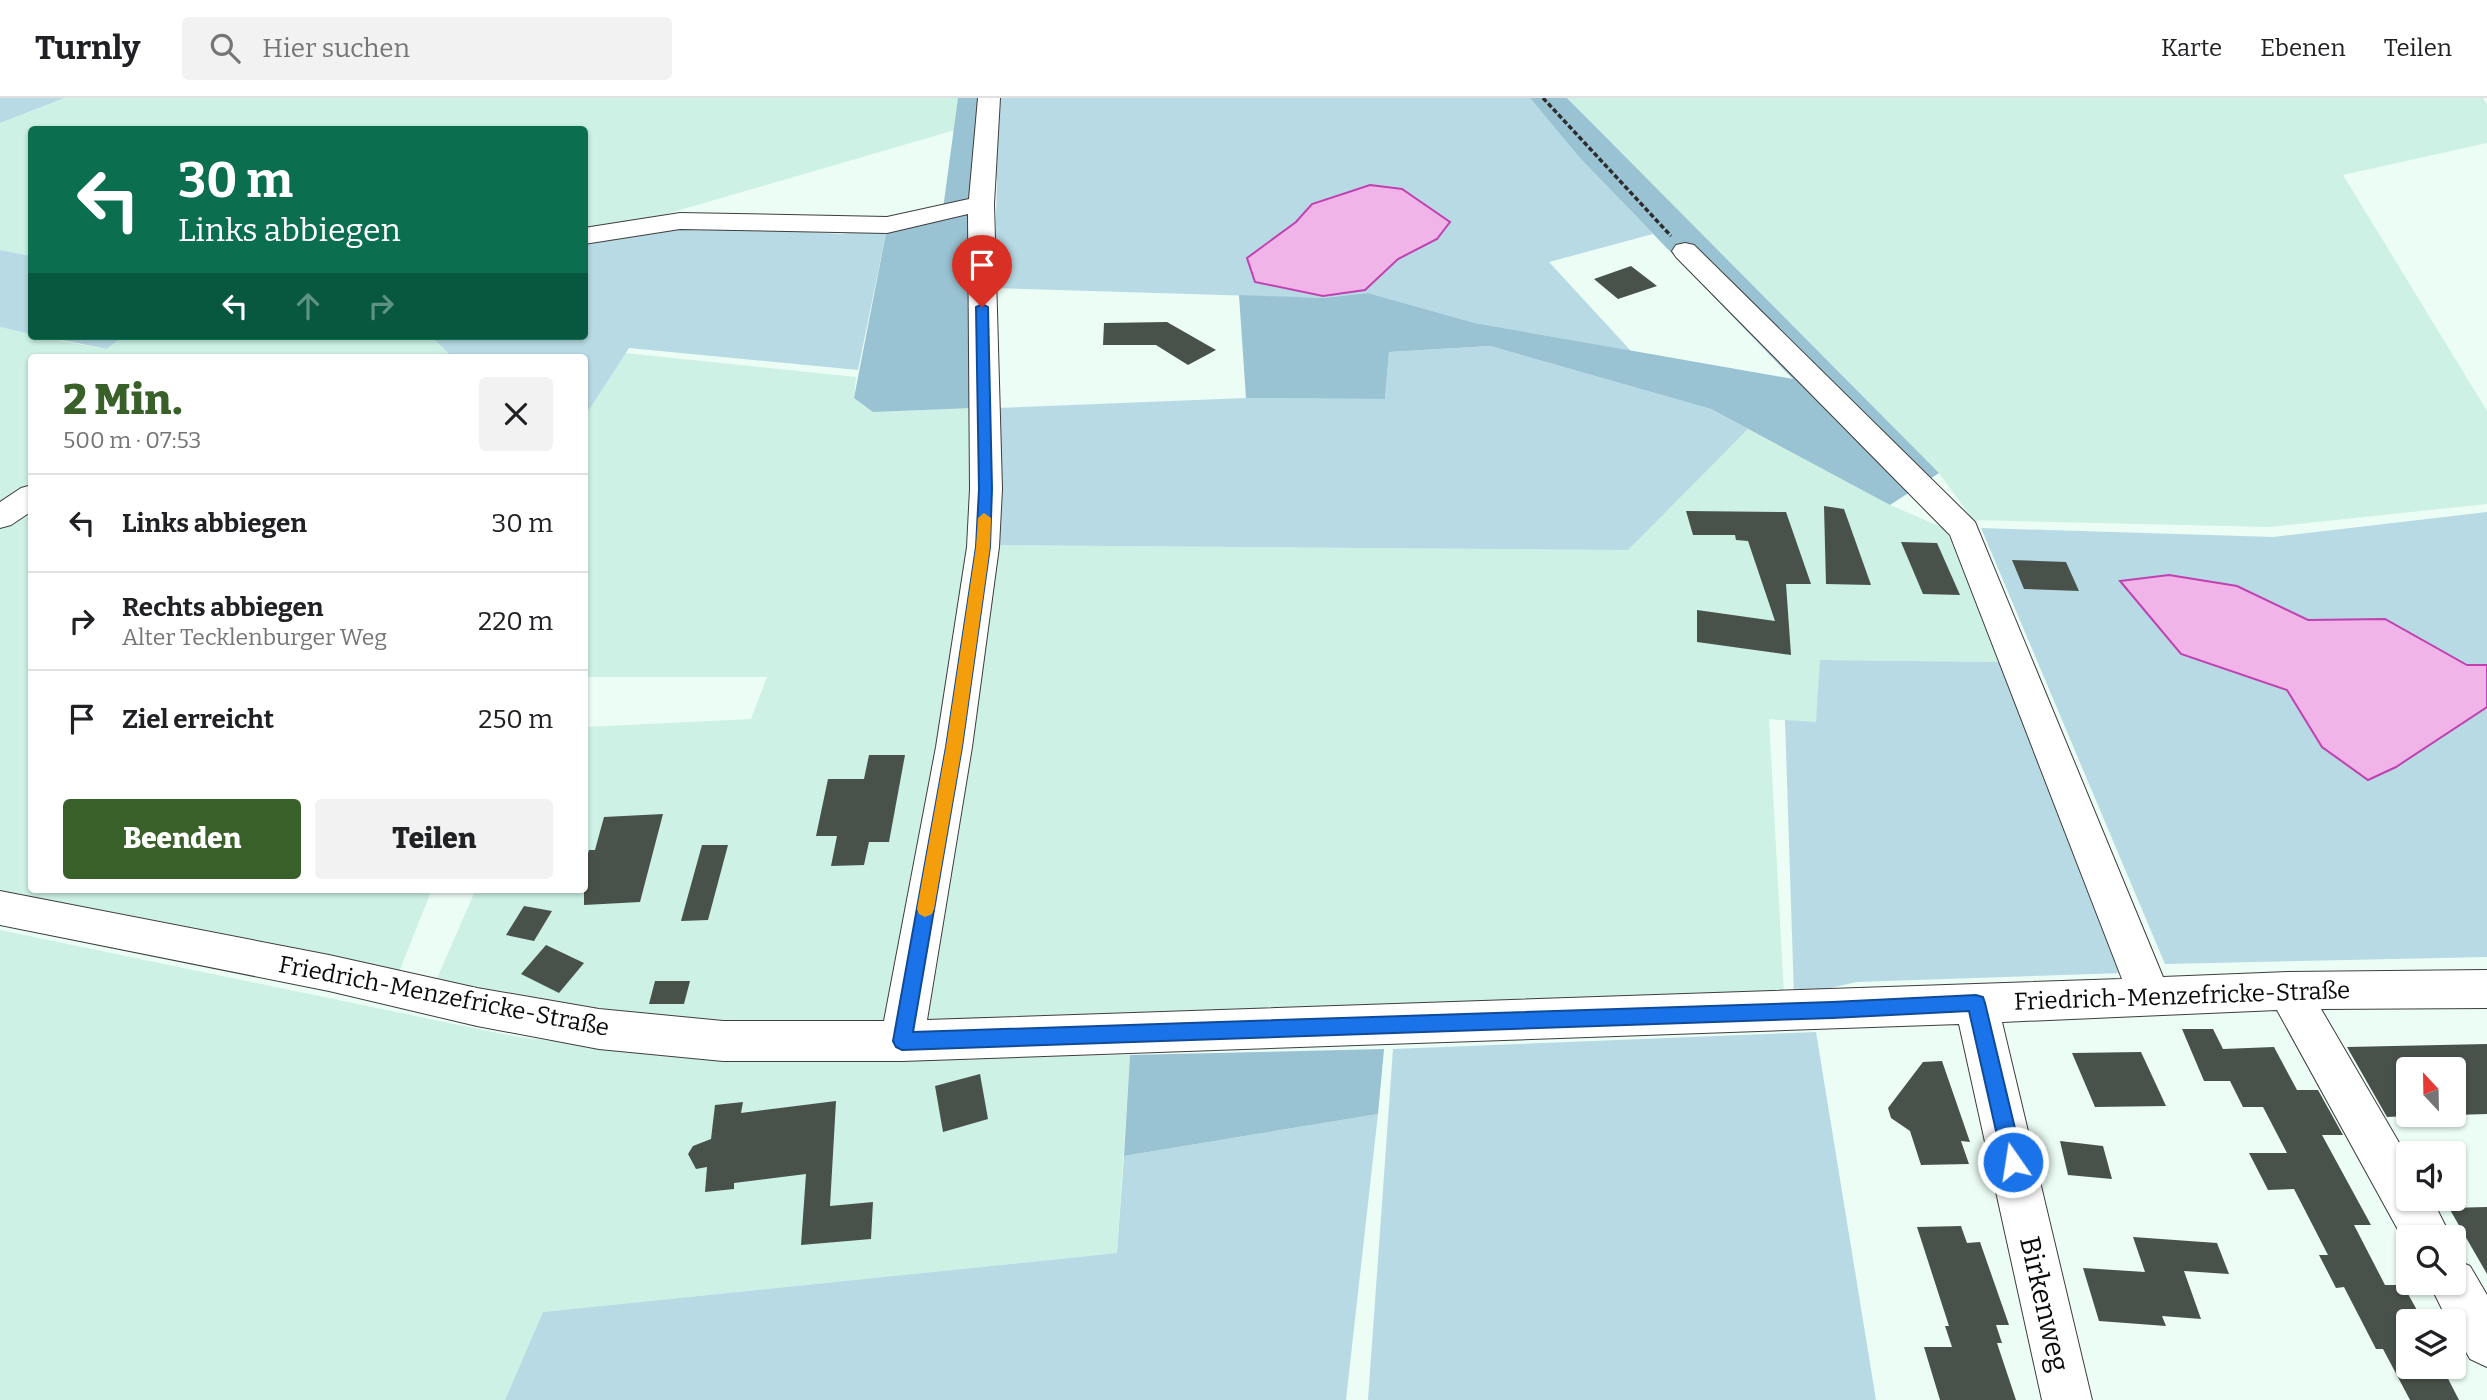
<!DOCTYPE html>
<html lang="de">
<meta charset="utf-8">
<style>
body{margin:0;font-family:Bitter,serif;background:#f2f2f2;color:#202124;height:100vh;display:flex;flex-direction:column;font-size:26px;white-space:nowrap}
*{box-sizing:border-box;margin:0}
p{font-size:23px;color:#757577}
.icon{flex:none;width:38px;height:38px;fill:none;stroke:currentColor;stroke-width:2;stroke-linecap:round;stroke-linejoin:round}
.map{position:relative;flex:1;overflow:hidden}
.side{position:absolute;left:28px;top:256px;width:560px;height:539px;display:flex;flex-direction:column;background:#fff;border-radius:7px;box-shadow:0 2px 5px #0004}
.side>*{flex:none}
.banner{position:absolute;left:28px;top:28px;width:560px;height:214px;border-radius:7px;box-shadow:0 2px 5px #0004;background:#0b6e4f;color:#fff;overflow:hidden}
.needle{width:46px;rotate:338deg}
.tools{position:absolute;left:2396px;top:959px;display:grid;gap:14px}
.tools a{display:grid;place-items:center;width:70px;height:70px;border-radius:7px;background:#fff;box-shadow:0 2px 5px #0004;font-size:35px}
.pin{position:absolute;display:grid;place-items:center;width:60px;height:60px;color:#fff;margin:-72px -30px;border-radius:50% 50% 50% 0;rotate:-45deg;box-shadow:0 0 7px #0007}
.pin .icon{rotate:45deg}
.me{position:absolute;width:77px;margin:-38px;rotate:347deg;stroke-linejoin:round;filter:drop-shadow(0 0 5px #0008)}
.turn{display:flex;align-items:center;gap:24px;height:147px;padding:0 35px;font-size:32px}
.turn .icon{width:91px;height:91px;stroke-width:2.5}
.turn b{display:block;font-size:49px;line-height:60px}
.lanes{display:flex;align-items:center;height:66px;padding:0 35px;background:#0003;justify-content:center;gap:35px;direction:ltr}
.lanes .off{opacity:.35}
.round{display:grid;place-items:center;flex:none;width:74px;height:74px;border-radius:7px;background:#f2f2f2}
.summary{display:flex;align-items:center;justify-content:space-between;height:119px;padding:0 35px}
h1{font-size:42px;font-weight:800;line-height:52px;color:#396029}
.action{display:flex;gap:14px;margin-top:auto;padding:14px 35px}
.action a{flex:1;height:80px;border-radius:7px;background:#396029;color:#fff;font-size:28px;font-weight:800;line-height:80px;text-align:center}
.action a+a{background:#f2f2f2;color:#202124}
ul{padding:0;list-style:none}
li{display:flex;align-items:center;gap:21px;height:98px;padding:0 35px;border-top:2px solid #e0e0e0}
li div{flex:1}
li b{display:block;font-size:26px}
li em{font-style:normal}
header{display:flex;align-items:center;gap:42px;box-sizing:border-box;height:98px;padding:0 35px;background:#fff;border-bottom:2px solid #e0e0e0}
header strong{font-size:33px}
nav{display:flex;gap:38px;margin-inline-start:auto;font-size:24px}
.search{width:490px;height:63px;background:#f2f2f2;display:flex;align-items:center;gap:18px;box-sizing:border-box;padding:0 24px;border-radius:7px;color:#757577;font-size:26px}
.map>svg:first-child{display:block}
</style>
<header>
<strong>Turnly</strong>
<div class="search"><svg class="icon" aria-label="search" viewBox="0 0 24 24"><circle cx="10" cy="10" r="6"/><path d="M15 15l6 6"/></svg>Hier suchen</div>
<nav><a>Karte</a><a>Ebenen</a><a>Teilen</a></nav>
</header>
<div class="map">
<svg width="2487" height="1302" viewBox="0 0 2487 1302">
<rect width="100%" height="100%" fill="#ebfdf5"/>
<g fill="#cdf1e4">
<polygon points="66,0 958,0 955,32 656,119 585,133 584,32 32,32 31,158 0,152 0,25"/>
<polygon points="1567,0 2483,0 2487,7 2487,45 2343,77 2487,313 2487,406 2269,429 1973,422 1939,375"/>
<polygon points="0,229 31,236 32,238 107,251 123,238 431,238 452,259 32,259 31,387 0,408"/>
<polygon points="625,255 856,279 854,300 873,314 974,310 975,449 891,930 717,927 594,917 435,885 476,791 584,791 585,629 751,621 767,579 585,579 585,318"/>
<polygon points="1748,331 1890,407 1941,429 1965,457 2001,564 1821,562 1816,625 1769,621 1784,897 924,921 998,447 1627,452"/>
<polygon points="31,405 32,791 432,791 397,879 0,796 0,427"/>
<polygon points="0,832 512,938 666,957 902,960 1130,957 1117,1155 543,1214 505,1302 0,1302"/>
</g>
<g fill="#b8dae4" fill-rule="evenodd">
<polygon points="0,0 65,0 0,25"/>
<path d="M 1001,0 L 1530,0 L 1579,59 L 1653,136 L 1549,164 L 1631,253 L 1475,225 L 1368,195 L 1323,200 L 994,190 L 997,84 L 993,61 ZM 1312,106 L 1437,141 L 1398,161 L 1247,160 L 1296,124 Z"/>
<polygon points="706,128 842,136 887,130 858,272 629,250 585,318 584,259 452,259 431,238 584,238 585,144 603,137"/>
<polygon points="0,152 31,158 31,236 0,229"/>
<polygon points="43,238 123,238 107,251"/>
<polygon points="1490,248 1711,311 1748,331 1628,452 998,447 997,310 1246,300 1385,301 1389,254"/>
<polygon points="2487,414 2487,567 2467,567 2385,521 2308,522 2237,488 2239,573 2287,592 2322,649 2368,682 2396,669 2487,609 2487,859 2165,866 1981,430 2273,439"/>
<polygon points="1820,562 2001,564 2124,875 1857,884 1794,898 1785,622 1816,624"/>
<polygon points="1816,934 1876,1302 1368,1302 1393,951"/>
<polygon points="1378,1016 1346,1302 505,1302 543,1214 1117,1155 1124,1058"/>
</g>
<g fill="#99c2d3">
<polygon points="958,0 1001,0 993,61 974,310 873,314 854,300 887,130 943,111"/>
<polygon points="1530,0 1567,0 1939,375 1890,407 1711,311 1490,248 1389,254 1385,301 1246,300 1239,197 1323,200 1368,195 1475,225 1793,281 1579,59"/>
<polygon points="1384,951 1378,1016 1124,1058 1130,957"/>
</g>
<g fill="#f0b4e9" stroke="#c041af" stroke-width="2">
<polygon points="1370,87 1402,91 1450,124 1437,141 1398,161 1365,192 1323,198 1255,184 1247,160 1296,124 1312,106"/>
<polygon points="2169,477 2237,488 2308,522 2385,521 2467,567 2487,567 2487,609 2396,669 2368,682 2322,649 2287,592 2181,556 2120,483"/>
</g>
<g fill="#48524a">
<polygon points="1631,168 1657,188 1618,201 1594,181"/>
<polygon points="1167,224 1216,252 1188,267 1156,247 1103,247 1104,225"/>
<polygon points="1824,408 1844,411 1871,487 1826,486"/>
<polygon points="1686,413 1786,414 1811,486 1786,486 1791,557 1697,544 1697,512 1775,523 1748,443 1736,442 1735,437 1693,437"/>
<polygon points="1901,444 1937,445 1960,497 1923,496"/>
<polygon points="2012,462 2066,464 2079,493 2024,491"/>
<polygon points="869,657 905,657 889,744 869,744 864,767 831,768 837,738 816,738 828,681 864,681"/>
<polygon points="663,716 640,804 584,807 584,768 589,752 595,752 604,719"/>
<polygon points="702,747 728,747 708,822 681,823"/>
<polygon points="524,808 552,813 534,843 506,837"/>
<polygon points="546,847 584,865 559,895 521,876"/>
<polygon points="655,883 690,883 684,906 649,906"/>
<polygon points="2182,931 2213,931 2223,951 2274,949 2297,992 2318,992 2343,1037 2322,1037 2371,1127 2354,1127 2385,1187 2403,1187 2418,1214 2415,1214 2420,1223 2408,1223 2408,1270 2442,1269 2459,1302 2410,1302 2383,1251 2376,1251 2344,1189 2336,1190 2319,1157 2328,1157 2294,1091 2268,1092 2249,1055 2287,1055 2263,1009 2243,1009 2230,983 2204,983"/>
<polygon points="2487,946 2487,1016 2454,1017 2454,971 2408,971 2408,1018 2387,1019 2347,949"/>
<polygon points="2141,954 2166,1008 2095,1009 2072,955"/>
<polygon points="1942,963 1970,1044 1961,1043 1969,1066 1921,1067 1910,1033 1891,1020 1888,1010 1923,964"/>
<polygon points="980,976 988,1021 943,1034 935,988"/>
<polygon points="836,1003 830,1108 873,1104 871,1141 801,1147 806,1076 734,1085 734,1091 705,1094 707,1069 696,1071 688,1056 693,1048 711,1041 715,1007 743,1004 741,1015"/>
<polygon points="2060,1043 2103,1048 2112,1081 2068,1077"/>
<polygon points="2487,1109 2487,1176 2449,1110"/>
<polygon points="1961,1128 1967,1145 1980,1144 2009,1227 1996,1227 2002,1245 1997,1245 2016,1302 1940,1302 1924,1249 1952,1249 1945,1228 1949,1228 1917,1129"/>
<polygon points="2133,1139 2217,1145 2229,1176 2184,1173 2201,1221 2162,1218 2166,1228 2099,1223 2083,1170 2145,1174"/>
</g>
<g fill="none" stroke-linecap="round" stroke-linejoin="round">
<g stroke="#3e3e3e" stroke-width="2">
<g id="minor">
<polygon points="978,0 1000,0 994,106 1002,391 999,449 972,649 927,922 2122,881 1950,437 1676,159 1672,153 1676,147 1685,145 1694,147 1975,424 2163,879 2288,874 2487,872 2487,910 2321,911 2408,1060 2408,1101 2432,1101 2451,1139 2408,1139 2408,1150 2277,912 2002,924 2092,1302 2042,1302 1959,926 902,963 723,963 599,951 477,928 329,893 0,827 0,793 329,857 477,890 599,911 723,923 884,923 936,649 967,449 970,391 968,116 887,135 680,131 584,146 584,130 680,115 887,119 969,101"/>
<polygon points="32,387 32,413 11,427 0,430 0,404 21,390"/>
<polygon points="2454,1161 2470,1168 2487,1197 2487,1269 2470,1261 2454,1233 2454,1223 2448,1223 2429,1185 2454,1185"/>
</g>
</g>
<polyline stroke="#2d2d2d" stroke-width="3.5" stroke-dasharray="5 2.5" stroke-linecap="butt" points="1543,0 1671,138"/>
<use href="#minor" fill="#fff" fill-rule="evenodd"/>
</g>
<polygon fill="#1a73e8" stroke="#114b97" stroke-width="2" points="982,206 988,209 992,391 990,449 962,649 913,934 1832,904 1976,897 1983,899 1985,905 2023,1064 2020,1070 2013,1073 2006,1070 2003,1064 1969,913 1832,920 902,952 896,949 893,943 946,649 976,449 979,391 976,209"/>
<polygon fill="#f59e0b" points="984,415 991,420 990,449 962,649 934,811 932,816 925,819 919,816 917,811 946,649 976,449 978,420"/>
<g text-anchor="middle" stroke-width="7" stroke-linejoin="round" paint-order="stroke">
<g font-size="24" fill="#0b0b0b" stroke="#fff">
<text transform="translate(444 898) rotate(11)" y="8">Friedrich-Menzefricke-Straße</text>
<text transform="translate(2182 898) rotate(-2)" y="8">Friedrich-Menzefricke-Straße</text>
</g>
<g font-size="28" fill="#0b0b0b" stroke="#fff">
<text transform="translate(2045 1206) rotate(77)" y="10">Birkenweg</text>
</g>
</g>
</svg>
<div class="tools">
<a><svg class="needle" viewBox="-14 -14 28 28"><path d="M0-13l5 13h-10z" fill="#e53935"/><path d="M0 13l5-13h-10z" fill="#757577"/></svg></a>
<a><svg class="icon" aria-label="sound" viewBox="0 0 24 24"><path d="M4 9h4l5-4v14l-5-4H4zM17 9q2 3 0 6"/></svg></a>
<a><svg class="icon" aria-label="search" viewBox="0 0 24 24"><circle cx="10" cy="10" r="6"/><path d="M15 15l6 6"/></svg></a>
<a><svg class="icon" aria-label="layers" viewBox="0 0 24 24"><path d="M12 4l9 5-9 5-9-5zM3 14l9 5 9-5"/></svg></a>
</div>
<div class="pin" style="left:982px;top:209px;background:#d93025"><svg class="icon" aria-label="arrive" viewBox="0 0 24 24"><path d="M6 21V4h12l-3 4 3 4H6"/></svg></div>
<svg class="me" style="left:2013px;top:1064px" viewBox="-20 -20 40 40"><circle r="17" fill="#1a73e8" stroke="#fff" stroke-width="3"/><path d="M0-11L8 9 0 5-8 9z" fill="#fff"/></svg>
<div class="banner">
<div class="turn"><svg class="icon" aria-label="left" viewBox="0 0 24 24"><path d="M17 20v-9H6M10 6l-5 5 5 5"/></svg><div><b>30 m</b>Links abbiegen</div></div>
<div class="lanes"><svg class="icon" aria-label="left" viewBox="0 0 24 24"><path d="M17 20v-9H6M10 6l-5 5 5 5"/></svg><svg class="icon off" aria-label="ahead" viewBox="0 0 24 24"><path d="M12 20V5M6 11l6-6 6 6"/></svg><svg class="icon off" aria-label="right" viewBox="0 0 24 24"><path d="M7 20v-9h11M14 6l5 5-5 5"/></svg></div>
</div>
<section class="side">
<div class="summary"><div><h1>2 Min.</h1><p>500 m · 07:53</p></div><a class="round"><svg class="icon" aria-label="close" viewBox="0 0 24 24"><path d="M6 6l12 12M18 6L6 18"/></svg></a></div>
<ul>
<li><svg class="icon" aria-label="left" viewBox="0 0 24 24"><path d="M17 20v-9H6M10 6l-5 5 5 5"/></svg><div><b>Links abbiegen</b></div><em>30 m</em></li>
<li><svg class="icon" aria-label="right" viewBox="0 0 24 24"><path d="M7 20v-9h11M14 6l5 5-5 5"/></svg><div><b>Rechts abbiegen</b><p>Alter Tecklenburger Weg</p></div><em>220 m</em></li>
<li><svg class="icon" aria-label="arrive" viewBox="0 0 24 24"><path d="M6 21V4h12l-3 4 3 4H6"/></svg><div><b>Ziel erreicht</b></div><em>250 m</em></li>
</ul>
<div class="action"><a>Beenden</a><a>Teilen</a></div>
</section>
</div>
